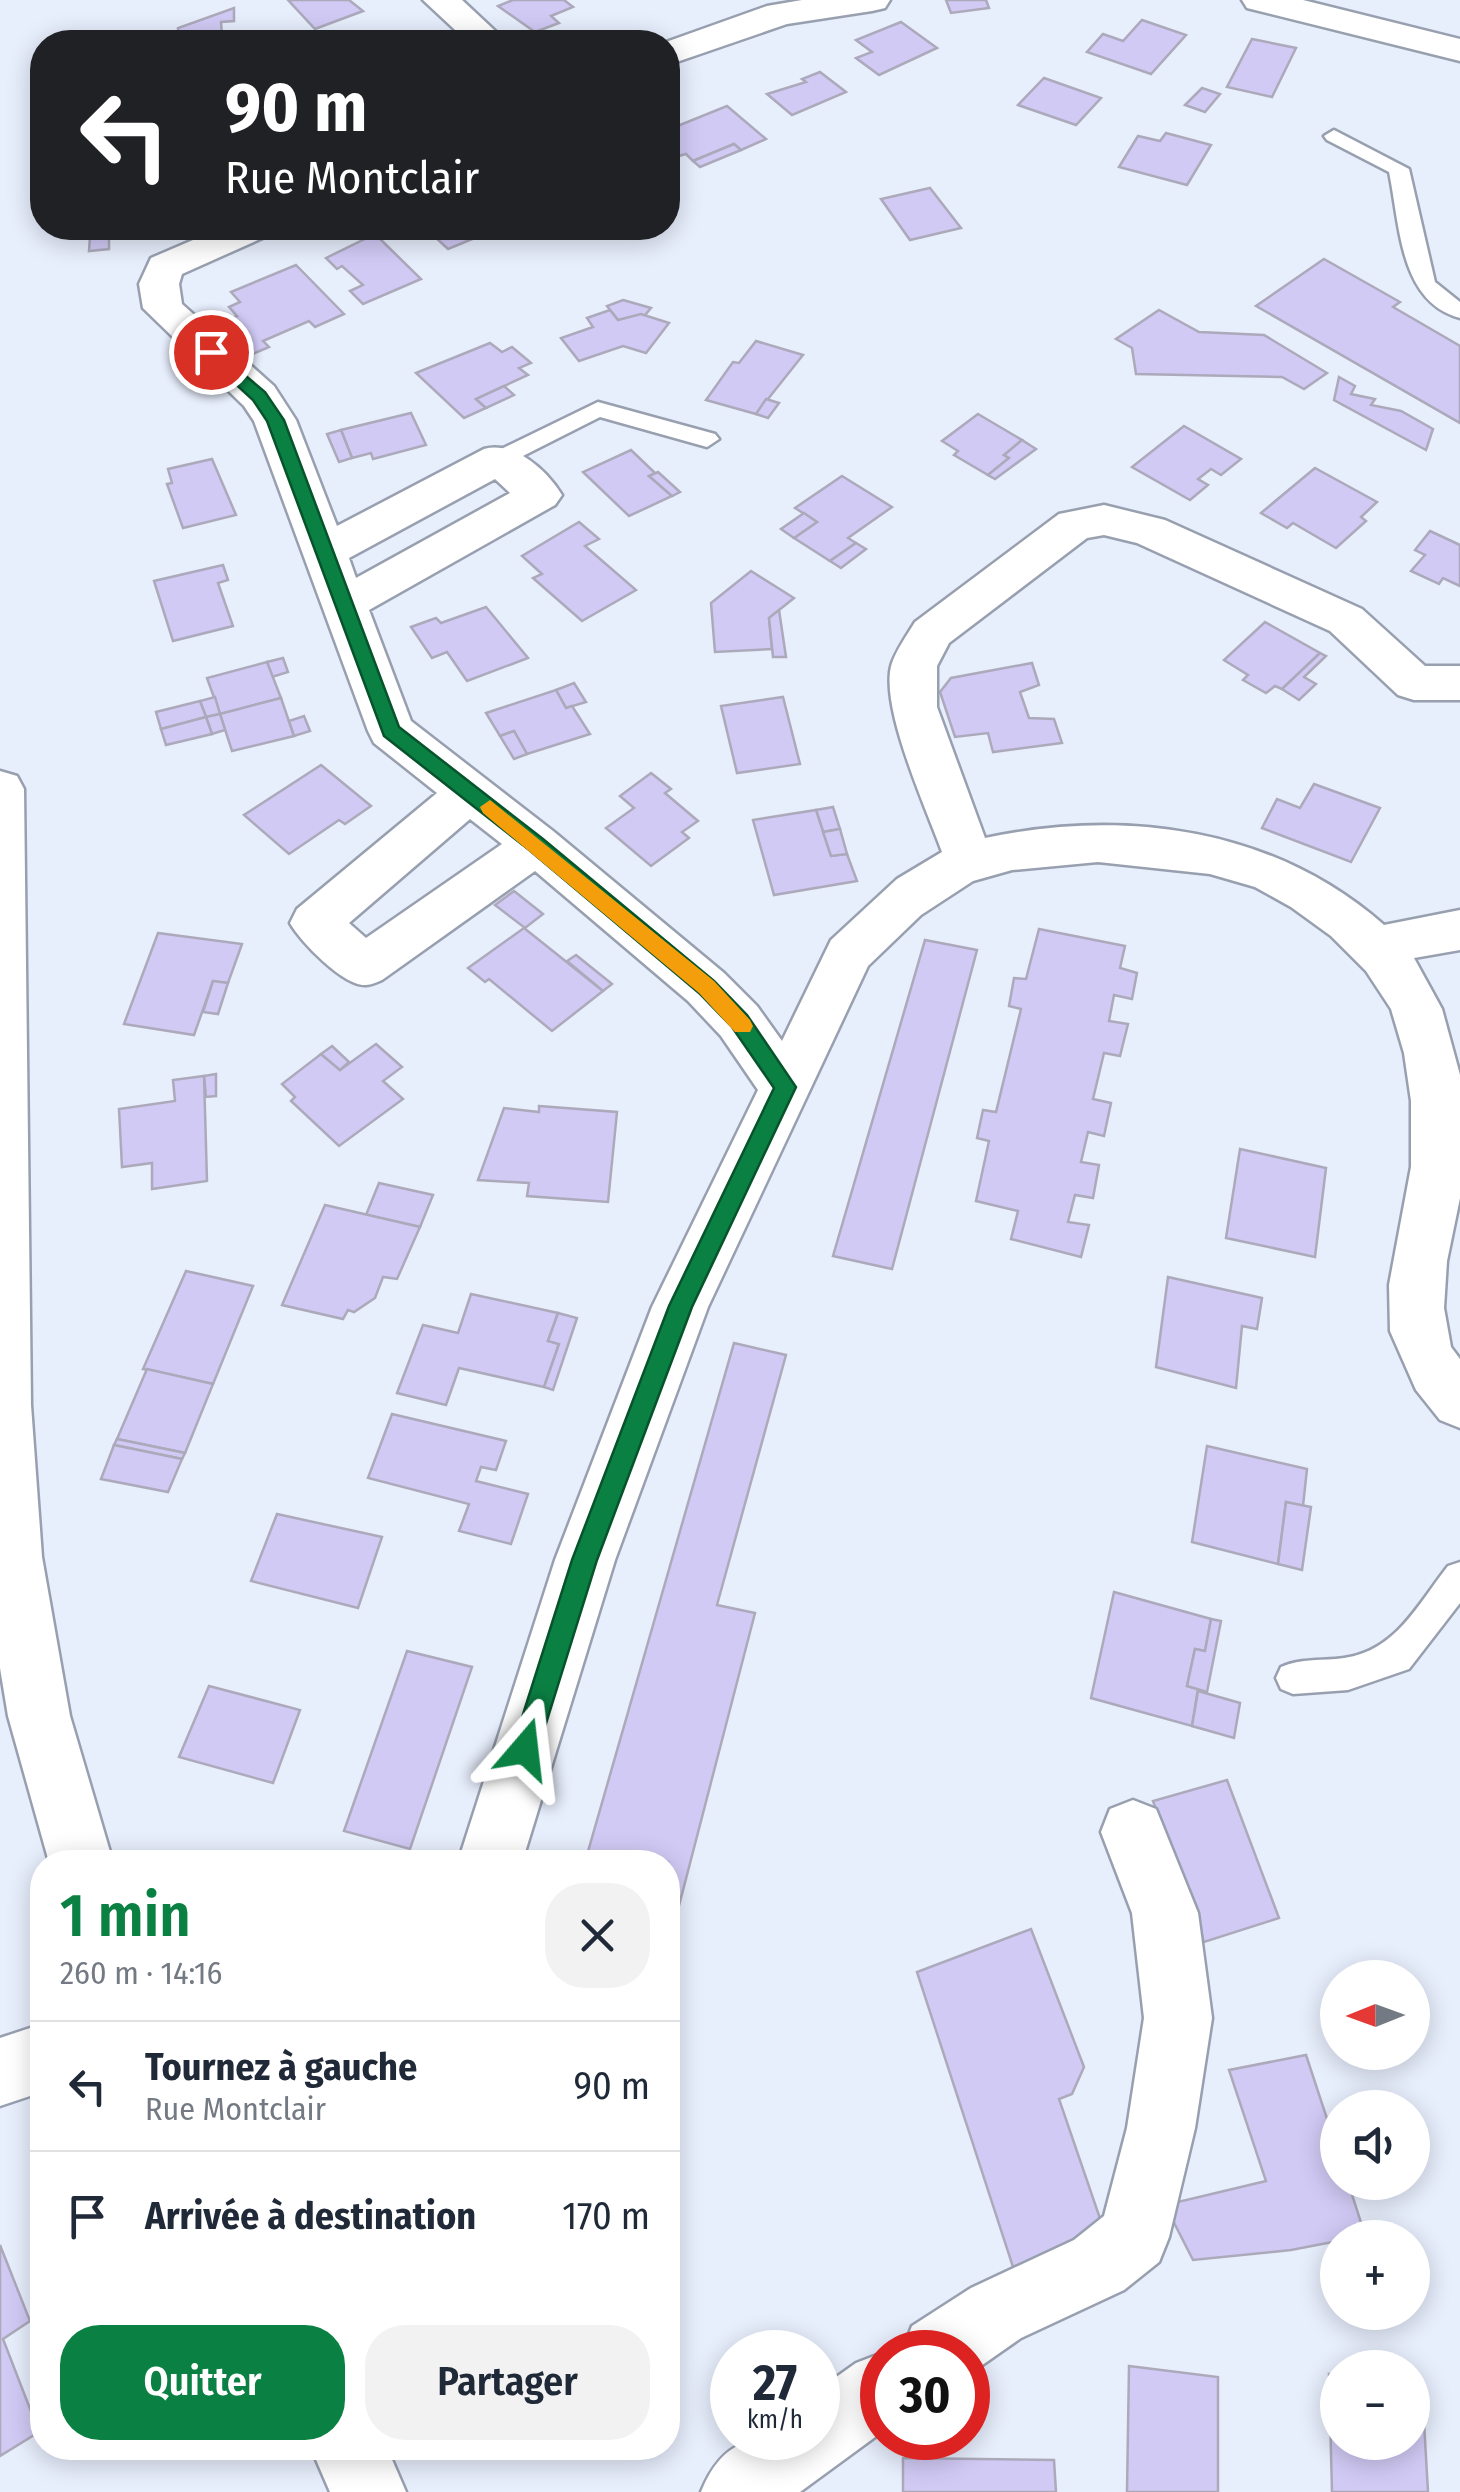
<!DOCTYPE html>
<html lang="fr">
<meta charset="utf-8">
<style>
body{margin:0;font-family:"Fira Sans Condensed",sans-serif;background:#f2f2f3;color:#1f2937;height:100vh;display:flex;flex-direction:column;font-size:38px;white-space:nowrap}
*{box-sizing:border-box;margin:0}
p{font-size:32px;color:#747a83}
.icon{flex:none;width:55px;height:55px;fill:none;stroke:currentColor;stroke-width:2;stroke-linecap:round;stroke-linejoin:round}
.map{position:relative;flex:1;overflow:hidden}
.side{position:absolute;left:30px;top:1850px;width:650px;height:610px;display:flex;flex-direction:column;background:#fff;border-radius:40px;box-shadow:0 5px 25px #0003}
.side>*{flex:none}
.guide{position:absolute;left:30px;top:30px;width:650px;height:210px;border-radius:40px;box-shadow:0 5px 25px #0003;background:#202124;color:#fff;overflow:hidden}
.needle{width:65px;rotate:269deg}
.controls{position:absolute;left:1320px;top:1960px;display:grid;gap:20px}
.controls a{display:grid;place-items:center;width:110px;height:110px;border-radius:50%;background:#fff;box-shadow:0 5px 25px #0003;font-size:50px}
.speed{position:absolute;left:710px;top:2330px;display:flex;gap:20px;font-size:50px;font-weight:700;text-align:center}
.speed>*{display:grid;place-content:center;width:130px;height:130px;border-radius:50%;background:#fff;box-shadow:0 5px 25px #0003;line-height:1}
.speed small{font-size:25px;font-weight:400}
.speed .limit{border:15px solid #d22;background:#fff;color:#111}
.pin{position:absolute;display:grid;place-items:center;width:85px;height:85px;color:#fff;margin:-42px;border:5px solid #fff;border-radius:50%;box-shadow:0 2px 10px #0007}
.me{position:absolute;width:110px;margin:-55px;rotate:17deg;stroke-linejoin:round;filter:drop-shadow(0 0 8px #0008)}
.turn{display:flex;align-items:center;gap:35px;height:210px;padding:0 30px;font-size:45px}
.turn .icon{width:130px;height:130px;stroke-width:2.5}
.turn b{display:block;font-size:70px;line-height:85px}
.round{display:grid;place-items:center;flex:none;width:105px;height:105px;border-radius:40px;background:#f2f2f3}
.overview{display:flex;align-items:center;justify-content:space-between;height:170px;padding:0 30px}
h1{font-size:60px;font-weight:600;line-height:75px;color:#0b8043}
.button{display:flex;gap:20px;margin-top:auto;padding:20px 30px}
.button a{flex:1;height:115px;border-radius:40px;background:#0b8043;color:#fff;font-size:40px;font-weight:600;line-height:115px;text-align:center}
.button a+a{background:#f2f2f3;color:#1f2937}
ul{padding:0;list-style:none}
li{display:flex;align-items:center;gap:30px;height:130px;padding:0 30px;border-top:2px solid #e0e1e3}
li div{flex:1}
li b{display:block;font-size:38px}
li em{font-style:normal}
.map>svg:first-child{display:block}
</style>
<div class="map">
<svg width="1460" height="2492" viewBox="0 0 1460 2492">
<rect width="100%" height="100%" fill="#e7eefc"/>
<g fill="#d1caf5" stroke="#aca9bb" stroke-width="2.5">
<polygon points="288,0 349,0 363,11 315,29"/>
<polygon points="513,0 564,0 573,7 551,16 559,23 535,32 498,6"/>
<polygon points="946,0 986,0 989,8 951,13"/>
<polygon points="234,8 234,21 221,22 222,35 236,34 236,42 179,42 178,28"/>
<polygon points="1142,20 1186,35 1151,74 1087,52 1103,34 1123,41"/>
<polygon points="901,22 937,48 879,75 856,58 872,52 856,40"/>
<polygon points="1252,39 1296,48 1272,97 1227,87"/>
<polygon points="820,72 846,92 792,115 767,94 806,82 802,79"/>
<polygon points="1044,78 1101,98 1076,125 1018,105"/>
<polygon points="1202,88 1220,94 1205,112 1185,105"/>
<polygon points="727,106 766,139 741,150 734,144 693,161 686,154 668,159 668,123 675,120 680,125"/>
<polygon points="1166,133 1211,145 1187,185 1119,167 1138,136 1160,141"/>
<polygon points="734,144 741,150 700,167 693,161"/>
<polygon points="930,188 961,228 910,240 881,199"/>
<polygon points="449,228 499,228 448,249 436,238 452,231"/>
<polygon points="109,234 109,249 89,251 90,236"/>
<polygon points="375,234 421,279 363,304 350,291 363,285 342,266 337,269 326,258"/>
<polygon points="1324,259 1400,302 1393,307 1460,346 1460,423 1256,306"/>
<polygon points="296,265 344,314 315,327 309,321 263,341 269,347 248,356 218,324 237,316 229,307 240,302 231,292"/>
<polygon points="623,300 651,308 645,315 618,320 607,306"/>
<polygon points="610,310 618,320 641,314 669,323 646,353 623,346 579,361 561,338 593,327 587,318"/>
<polygon points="1159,310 1199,332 1264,335 1327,373 1304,389 1282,377 1136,374 1132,348 1116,339"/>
<polygon points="756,341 803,355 756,414 706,400 733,362 739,363"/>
<polygon points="490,343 502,352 512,347 531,363 519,368 528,375 476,399 486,408 464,418 416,373"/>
<polygon points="1339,377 1355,386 1351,394 1375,399 1371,405 1401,411 1433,429 1426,450 1334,400"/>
<polygon points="504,386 514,395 486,408 476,399"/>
<polygon points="766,399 779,403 768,418 756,414"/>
<polygon points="411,413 426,445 373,459 371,453 352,458 341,430"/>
<polygon points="978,414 1022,440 1004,455 1009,458 988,475 954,455 958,451 942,441"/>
<polygon points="1184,426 1241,459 1221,475 1211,469 1198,479 1208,485 1190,500 1132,467"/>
<polygon points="341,430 352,458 339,462 327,434"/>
<polygon points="1022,440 1036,449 995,479 988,475 1009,458 1004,455"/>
<polygon points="631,450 655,473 649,476 672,496 629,516 583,472"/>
<polygon points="212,459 236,515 183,528 167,484 172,483 168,469"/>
<polygon points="1315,468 1377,502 1361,517 1366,521 1336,548 1293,523 1287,528 1261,513"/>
<polygon points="658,472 680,492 672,496 649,476"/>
<polygon points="842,476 892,507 848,538 856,543 830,561 794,538 817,522 795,508"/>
<polygon points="804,513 817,522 794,538 781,529"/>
<polygon points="579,522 599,539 585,546 636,590 582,621 533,578 542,574 522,556"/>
<polygon points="1430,531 1460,545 1460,586 1443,578 1439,584 1411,571 1425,555 1415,550"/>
<polygon points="856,543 866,549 841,568 830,561"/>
<polygon points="223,565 228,580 218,583 233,626 173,641 154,581"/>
<polygon points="751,571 794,598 769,618 772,649 715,652 711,603"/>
<polygon points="486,607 528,658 467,681 447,652 432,658 411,627 436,618 441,623"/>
<polygon points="779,610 786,657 773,657 769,618"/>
<polygon points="1265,622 1320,653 1282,689 1275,686 1266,693 1243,680 1248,675 1224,660"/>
<polygon points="1320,653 1326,656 1304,677 1316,684 1299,700 1282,689"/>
<polygon points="283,658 288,672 272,677 267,662"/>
<polygon points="267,662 281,698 220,714 207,678"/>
<polygon points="1032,663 1039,685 1020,692 1029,718 1054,719 1062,743 993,752 988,733 955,737 940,692 951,678"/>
<polygon points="574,683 586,702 566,708 556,690"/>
<polygon points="556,690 566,708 572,706 590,734 527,754 514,731 500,736 486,713"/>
<polygon points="215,697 220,714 206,717 200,701"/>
<polygon points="783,697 800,764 737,773 721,706"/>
<polygon points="281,698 294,736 232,751 220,714"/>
<polygon points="200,701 206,717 161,729 156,712"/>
<polygon points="220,714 225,730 212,734 206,717"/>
<polygon points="304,716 310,731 294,736 289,721"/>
<polygon points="206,717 212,734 166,745 161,729"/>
<polygon points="514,731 527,754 514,759 500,736"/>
<polygon points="321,765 371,806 345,824 339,820 289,854 244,815"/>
<polygon points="651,773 671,789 665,793 698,821 682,832 689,838 651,866 606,828 634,808 620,796"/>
<polygon points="1314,784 1380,808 1351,862 1262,828 1277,799 1300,808"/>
<polygon points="833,807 840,829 823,832 816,810"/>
<polygon points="816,810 831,856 847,854 857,881 774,895 753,820"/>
<polygon points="840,829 847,854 831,856 823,832"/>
<polygon points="514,891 543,914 525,928 495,905"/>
<polygon points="524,928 603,991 552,1031 489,979 485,982 468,968"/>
<polygon points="1039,929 1125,946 1120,968 1137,973 1132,999 1114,995 1109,1021 1128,1024 1120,1056 1104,1053 1093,1099 1111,1103 1104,1136 1088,1132 1081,1162 1099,1165 1093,1198 1075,1195 1068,1222 1089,1225 1081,1257 1011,1239 1018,1211 976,1201 989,1141 977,1138 983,1110 996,1112 1021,1009 1009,1006 1014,978 1026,979"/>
<polygon points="158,933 242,944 228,983 213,981 194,1035 124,1024"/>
<polygon points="925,940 977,950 892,1269 833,1256"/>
<polygon points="576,955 612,984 603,991 567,961"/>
<polygon points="213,981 228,983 218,1014 203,1012"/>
<polygon points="376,1044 402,1067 383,1081 403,1099 339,1146 291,1101 295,1097 282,1084 321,1054 340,1070"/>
<polygon points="332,1046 349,1062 340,1070 321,1054"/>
<polygon points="216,1074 216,1096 206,1097 204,1076"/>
<polygon points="204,1076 207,1181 152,1189 152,1163 122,1167 119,1109 175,1101 173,1080"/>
<polygon points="539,1106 617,1112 608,1202 527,1196 529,1183 478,1180 504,1108 539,1112"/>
<polygon points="1240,1149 1326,1168 1315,1257 1226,1238"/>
<polygon points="379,1183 433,1195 420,1227 366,1215"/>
<polygon points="325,1205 420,1227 397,1279 383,1277 375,1298 354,1312 348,1310 343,1319 282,1305"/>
<polygon points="186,1271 253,1286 213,1384 143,1369"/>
<polygon points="1168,1277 1262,1298 1257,1329 1242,1326 1236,1388 1156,1367"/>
<polygon points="471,1294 558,1313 548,1341 559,1344 544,1387 459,1368 446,1405 397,1393 423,1325 458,1333"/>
<polygon points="558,1313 577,1318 553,1390 544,1387 559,1344 548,1341"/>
<polygon points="734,1343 786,1355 717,1605 755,1613 668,1948 668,1862 585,1862"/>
<polygon points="147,1369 213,1384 185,1453 117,1439"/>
<polygon points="392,1414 506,1441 496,1470 481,1467 476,1481 528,1494 511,1544 459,1531 469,1504 368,1478"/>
<polygon points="117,1439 185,1453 182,1459 114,1445"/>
<polygon points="114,1445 182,1459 168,1492 101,1479"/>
<polygon points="1207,1446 1307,1469 1303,1506 1286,1502 1278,1564 1192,1542"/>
<polygon points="1286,1502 1311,1507 1302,1570 1278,1564"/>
<polygon points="277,1514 382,1537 358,1608 251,1581"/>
<polygon points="1114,1592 1211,1619 1205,1651 1195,1649 1187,1686 1198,1689 1192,1726 1091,1698"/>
<polygon points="1211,1619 1221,1621 1207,1692 1187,1686 1195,1649 1205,1651"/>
<polygon points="407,1651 472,1667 410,1849 344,1831"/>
<polygon points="209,1686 300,1710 273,1783 179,1757"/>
<polygon points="1198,1691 1240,1703 1234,1738 1192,1726"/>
<polygon points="1227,1780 1279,1918 1204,1942 1153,1801"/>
<polygon points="1031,1929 1084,2067 1072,2094 1059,2099 1105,2233 1013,2267 917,1972"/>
<polygon points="1306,2055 1338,2152 1338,2182 1348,2182 1365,2235 1338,2238 1338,2241 1291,2250 1193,2260 1165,2205 1266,2181 1229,2070"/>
<polygon points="0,2245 30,2321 3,2339 39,2432 0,2456"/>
<polygon points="1129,2366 1218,2377 1218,2492 1127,2492"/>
<polygon points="1329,2374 1338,2376 1338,2442 1412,2442 1412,2386 1422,2387 1428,2492 1332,2492"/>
<polygon points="903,2458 1054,2460 1056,2492 903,2492"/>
</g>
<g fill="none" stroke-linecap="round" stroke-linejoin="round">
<g stroke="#98a0b0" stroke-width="5">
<g id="lane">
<path d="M 1334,130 L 1409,169 L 1435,282 L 1460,302 L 1460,318 C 1399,302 1400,224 1389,172 L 1327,140 L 1324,136 Z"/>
<polygon points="598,402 715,434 719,439 707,447 600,417 507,464 491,464 487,459 491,454"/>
<path d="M 1460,1562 L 1460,1603 L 1409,1669 L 1348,1690 L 1293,1694 L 1281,1689 L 1276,1678 L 1281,1667 C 1301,1658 1323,1661 1344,1658 C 1396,1651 1418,1604 1448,1566 Z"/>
</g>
</g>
<g stroke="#98a0b0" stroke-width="5">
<g id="street">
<polygon points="423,0 462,0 507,42 468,42"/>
<polygon points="802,0 890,0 885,8 872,11 787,24 668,65 666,42 767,6"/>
<path d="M 221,228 L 273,228 L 267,236 L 182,274 L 179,284 L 182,304 L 274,386 L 296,420 L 337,526 L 484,449 C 514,441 546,469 562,495 L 555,505 L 369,610 L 411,721 L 553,831 L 724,973 L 757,1006 L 782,1041 L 831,940 L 897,879 L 942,852 C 927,810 878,704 892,663 C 897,649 907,635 915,622 L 1059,514 L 1104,505 L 1165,520 L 1362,609 L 1425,666 L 1460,666 L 1460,700 L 1414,700 L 1398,695 L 1330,631 L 1137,543 L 1104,535 L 1087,538 L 949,643 L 937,666 L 937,707 L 985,838 C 1126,808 1274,828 1384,925 L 1460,910 L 1460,950 L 1414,958 L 1442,1009 L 1460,1075 L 1460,1198 L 1447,1261 L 1444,1308 L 1451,1347 L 1460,1359 L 1460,1428 L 1440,1420 L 1416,1390 L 1390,1331 L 1389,1285 L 1411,1167 L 1411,1101 L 1404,1053 L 1391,1009 L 1366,971 L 1331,936 L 1291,907 L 1255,887 L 1210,874 L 1098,862 L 1012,870 L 973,881 L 921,915 L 868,966 L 708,1307 L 615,1560 L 522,1862 L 458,1862 L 555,1560 L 652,1307 L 758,1090 L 721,1036 L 688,1001 L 535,871 L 382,980 C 377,982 371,985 366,985 C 344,987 300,941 290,923 L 297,909 L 437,793 L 374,743 L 368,731 L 254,421 L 244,406 L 143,308 L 139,284 L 151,258 ZM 495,479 L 510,493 L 356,578 L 349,558 ZM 470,819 L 502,844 L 366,938 L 349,923 Z"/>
<polygon points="1133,1800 1156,1809 1198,1913 1212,2018 1195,2128 1169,2237 1159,2262 1124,2290 1021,2338 968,2375 968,2352 902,2352 912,2326 971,2288 1074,2240 1104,2216 1127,2128 1144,2018 1132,1913 1101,1832 1110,1809"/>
<polygon points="42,2024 42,2092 0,2106 0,2038"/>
<path d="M 882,2353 L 882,2432 L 800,2492 L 701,2492 C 726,2431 760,2438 818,2438 L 818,2390 L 856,2363 Z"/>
</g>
</g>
<g stroke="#98a0b0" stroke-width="5">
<g id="secondary">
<polygon points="1242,0 1303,0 1460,39 1460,61 1247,8"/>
<polygon points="0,771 17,776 24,789 31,1405 42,1557 70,1716 113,1862 49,1862 8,1716 0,1668"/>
<polygon points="311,2448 387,2448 406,2492 330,2492"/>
</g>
</g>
<use href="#lane" fill="#fff" fill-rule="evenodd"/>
<use href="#street" fill="#fff" fill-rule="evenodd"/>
<use href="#secondary" fill="#fff" fill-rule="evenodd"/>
</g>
<polygon fill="#0b8043" stroke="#07532c" stroke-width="2.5" points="211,347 265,392 284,420 399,727 543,839 714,981 747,1015 796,1087 692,1307 597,1560 538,1749 534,1758 525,1762 516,1758 512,1749 572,1560 669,1306 774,1088 732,1027 699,993 528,849 384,736 267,421 253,400 205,356 205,348"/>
<polygon fill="#f59e0b" points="490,800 714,981 750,1020 753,1026 750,1032 735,1032 699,993 483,813 480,807"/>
</svg>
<div class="controls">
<a><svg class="needle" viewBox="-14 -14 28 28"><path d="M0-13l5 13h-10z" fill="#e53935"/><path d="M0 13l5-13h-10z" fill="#747a83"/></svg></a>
<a><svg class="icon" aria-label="sound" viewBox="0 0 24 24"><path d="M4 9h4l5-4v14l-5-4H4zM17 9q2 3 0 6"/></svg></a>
<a>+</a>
<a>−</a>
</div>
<div class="speed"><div>27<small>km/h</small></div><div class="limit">30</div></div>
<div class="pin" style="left:211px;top:352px;background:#d93025"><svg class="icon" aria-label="arrive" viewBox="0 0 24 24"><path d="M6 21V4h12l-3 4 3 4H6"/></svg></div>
<svg class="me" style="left:525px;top:1749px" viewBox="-20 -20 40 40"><path d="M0-17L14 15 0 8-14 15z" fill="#0b8043" stroke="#fff" stroke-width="4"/></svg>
<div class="guide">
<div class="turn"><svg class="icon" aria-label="left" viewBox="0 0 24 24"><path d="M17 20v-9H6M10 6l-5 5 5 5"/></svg><div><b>90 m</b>Rue Montclair</div></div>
</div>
<section class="side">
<div class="overview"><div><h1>1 min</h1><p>260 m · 14:16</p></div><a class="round"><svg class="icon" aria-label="close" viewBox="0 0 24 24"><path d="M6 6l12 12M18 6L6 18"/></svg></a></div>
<ul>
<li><svg class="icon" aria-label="left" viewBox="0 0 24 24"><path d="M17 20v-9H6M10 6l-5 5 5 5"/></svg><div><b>Tournez à gauche</b><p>Rue Montclair</p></div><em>90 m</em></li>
<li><svg class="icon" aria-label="arrive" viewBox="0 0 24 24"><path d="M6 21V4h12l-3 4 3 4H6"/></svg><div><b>Arrivée à destination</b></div><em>170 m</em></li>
</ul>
<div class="button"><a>Quitter</a><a>Partager</a></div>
</section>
</div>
